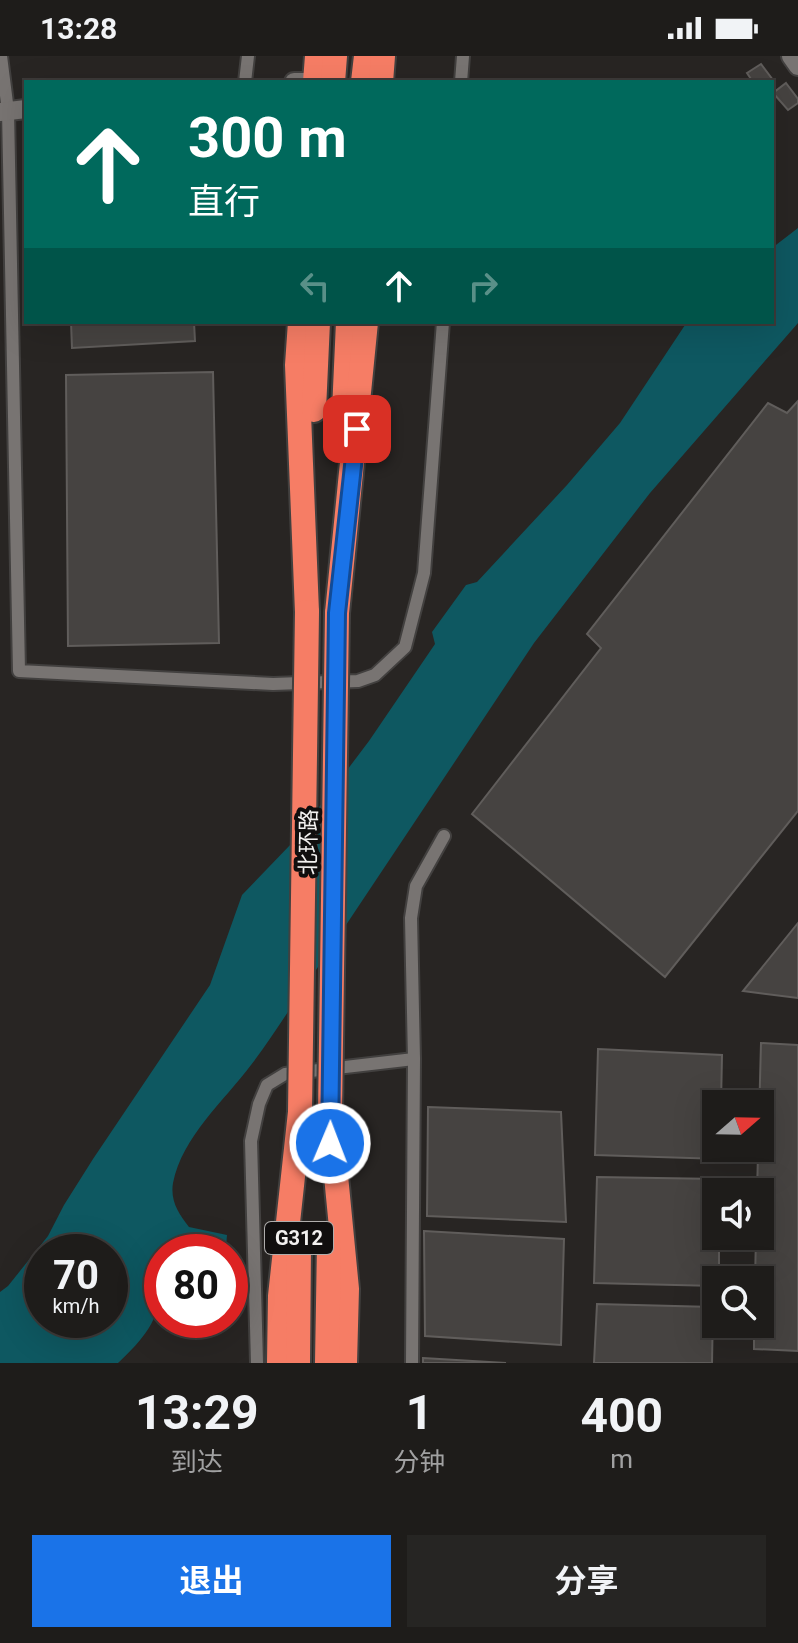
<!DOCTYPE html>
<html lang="zh">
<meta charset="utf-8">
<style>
body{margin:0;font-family:Roboto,"Noto Sans SC",sans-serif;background:#262523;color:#f1f3f6;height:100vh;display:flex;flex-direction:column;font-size:30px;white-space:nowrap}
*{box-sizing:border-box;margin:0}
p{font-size:26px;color:#a1a1a2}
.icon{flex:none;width:44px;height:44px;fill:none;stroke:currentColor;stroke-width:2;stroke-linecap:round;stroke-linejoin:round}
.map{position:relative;height:1307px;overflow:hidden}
.drawer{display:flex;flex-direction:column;background:#1e1c1a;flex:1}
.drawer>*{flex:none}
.banner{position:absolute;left:24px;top:24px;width:750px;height:244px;border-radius:0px;box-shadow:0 8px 32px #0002,0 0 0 2px #3c3a39;background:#00695c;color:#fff;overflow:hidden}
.needle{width:52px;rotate:70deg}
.fabs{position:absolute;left:702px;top:1034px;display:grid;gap:16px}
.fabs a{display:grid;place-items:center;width:72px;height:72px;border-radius:0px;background:#1e1c1a;box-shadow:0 8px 32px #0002,0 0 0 2px #3c3a39;font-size:40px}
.speed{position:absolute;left:24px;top:1178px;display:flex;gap:16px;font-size:40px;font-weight:700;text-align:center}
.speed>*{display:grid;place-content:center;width:104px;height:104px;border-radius:50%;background:#1e1c1a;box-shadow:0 8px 32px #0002,0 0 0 2px #3c3a39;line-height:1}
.speed small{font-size:20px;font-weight:400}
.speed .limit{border:12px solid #d22;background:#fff;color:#111}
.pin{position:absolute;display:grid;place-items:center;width:68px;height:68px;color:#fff;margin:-34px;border-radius:16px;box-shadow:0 4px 12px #0006}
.me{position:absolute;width:88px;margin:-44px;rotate:1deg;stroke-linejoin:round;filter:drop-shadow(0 0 6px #0008)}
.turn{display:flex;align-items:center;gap:28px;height:168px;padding:0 32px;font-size:36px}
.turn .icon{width:104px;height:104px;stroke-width:2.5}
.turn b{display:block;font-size:56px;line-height:68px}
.lanes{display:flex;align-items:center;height:76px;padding:0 32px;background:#0003;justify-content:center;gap:40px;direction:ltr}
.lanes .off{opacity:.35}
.eta{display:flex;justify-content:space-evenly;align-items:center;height:136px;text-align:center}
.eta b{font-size:48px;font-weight:700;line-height:56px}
.cta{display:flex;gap:16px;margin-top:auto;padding:16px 32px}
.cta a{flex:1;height:92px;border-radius:0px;background:#1a73e8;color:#fff;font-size:32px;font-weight:700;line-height:92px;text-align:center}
.cta a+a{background:#262523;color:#f1f3f6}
.status{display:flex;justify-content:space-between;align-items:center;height:56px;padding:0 40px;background:#1e1c1a;direction:ltr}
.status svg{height:22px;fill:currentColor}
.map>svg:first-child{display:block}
</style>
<div class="status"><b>13:28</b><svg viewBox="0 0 49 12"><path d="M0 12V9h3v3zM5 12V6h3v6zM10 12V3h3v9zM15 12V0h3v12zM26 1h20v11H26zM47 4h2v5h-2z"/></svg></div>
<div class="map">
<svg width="798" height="1307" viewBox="0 0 798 1307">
<rect width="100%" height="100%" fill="#282523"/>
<path fill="#0e5861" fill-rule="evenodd" d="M 798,172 L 798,267 L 650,437 L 534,587 L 290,953 C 277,972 265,991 251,1009 C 224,1045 182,1081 173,1127 C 170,1145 179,1158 189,1171 L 227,1179 L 226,1191 C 214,1197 177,1196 162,1196 C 162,1252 160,1268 118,1307 L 0,1307 L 0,1236 L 8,1230 L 48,1180 L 64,1149 L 93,1103 L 210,929 L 242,839 L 292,787 L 369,685 L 435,588 L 432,576 L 466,529 L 477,526 L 567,429 L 620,367 L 687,266 L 772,266 L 772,192 ZM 42,1196 L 110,1196 L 110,1264 L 42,1264 Z"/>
<g fill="#464341" stroke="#605d5b" stroke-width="2">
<polygon points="761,8 773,24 770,26 753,26 747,17"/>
<polygon points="786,27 798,43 798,47 788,54 773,37"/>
<polygon points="71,266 194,266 195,285 72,292"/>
<polygon points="213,316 219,587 68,590 66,319"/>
<polygon points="798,345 798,755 665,921 472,758 601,592 587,578 768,347 787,357"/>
<polygon points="798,867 798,942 743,935"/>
<polygon points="761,987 798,989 798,1295 754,1293 754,1268 760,1268 760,1224 755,1224 756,1180 760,1180 760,1136 757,1136"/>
<polygon points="598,993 722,999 721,1048 716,1048 716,1092 721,1092 721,1103 595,1099"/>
<polygon points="428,1051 561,1056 566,1166 427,1160"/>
<polygon points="597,1121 718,1123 716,1180 719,1180 719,1224 716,1224 716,1230 594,1227"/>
<polygon points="424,1175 564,1183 561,1289 425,1280"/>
<polygon points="597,1248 713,1251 712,1307 594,1307"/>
<polygon points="423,1302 506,1307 423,1307"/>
</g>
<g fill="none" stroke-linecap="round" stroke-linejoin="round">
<g stroke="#42403f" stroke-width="16">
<g id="street">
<polyline points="1,0 8,55 19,615 273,628 358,625 375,619 405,591 424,517 443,266"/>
<polyline points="245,26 248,0"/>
<polyline points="461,26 463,0"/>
<polyline points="257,1307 251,1085 259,1048 267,1029 285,1018 414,1003"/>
<polyline points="412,1307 414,1003 411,862 416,830 444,780"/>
</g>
</g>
<g stroke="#42403f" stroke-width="22">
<g id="secondary">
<polyline points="791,0 798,10"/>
<polyline points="294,26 318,26"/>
<polyline points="0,56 26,53"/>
</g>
</g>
<g stroke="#42403f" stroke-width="28">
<g id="highway">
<polyline points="315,26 317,0"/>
<polyline points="333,26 335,0"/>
<polyline points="363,26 366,0"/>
<polyline points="381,26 383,0"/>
<polyline points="300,266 297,309 307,556"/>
<polyline points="314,354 318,266"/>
<polyline points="344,355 348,266"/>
<polyline points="337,557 366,266"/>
<polyline points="330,1058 347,1233 345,1307"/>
<polyline points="279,1307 280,1240 300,1056"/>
<polyline points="298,1307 299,1190"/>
<polyline points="327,1307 329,1188"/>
</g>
</g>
<use href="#street" stroke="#787472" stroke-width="12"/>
<use href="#secondary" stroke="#787472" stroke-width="18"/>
<use href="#highway" stroke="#f67d65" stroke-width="24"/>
<g stroke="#42403f" stroke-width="28" stroke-linecap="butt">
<g id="highway-bridge">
<polyline points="300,1056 307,556"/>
<polyline points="330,1058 337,557"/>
</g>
</g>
<use href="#highway-bridge" stroke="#f67d65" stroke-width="24"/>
</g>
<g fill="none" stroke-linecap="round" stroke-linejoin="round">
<g stroke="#114b97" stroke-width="20">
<polyline id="route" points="330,1087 337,557 357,373"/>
</g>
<use href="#route" stroke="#1a73e8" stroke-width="14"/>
</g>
<g text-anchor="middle" stroke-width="8" stroke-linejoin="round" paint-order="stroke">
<rect fill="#100e0e" stroke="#afadac" stroke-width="2" x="265" y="1166" width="68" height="32" rx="6"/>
<g font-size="20" font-weight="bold" fill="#f3f1f0">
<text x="299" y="1189">G312</text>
</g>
<g font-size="22" fill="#f3f1f0" stroke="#100e0e">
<text transform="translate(308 786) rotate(-89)" y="8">北环路</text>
</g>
</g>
</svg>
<div class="fabs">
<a><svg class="needle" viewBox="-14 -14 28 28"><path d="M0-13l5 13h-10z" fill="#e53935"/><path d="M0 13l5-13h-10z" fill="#a1a1a2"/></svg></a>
<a><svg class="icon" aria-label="sound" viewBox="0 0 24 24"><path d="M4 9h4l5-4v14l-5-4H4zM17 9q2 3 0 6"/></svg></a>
<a><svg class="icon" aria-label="search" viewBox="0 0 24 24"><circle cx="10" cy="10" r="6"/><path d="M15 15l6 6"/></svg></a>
</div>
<div class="speed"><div>70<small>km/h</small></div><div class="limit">80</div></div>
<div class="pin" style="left:357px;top:373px;background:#d93025"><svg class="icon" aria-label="arrive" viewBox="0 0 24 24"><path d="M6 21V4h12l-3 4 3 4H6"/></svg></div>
<svg class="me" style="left:330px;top:1087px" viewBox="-20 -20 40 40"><circle r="17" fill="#1a73e8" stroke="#fff" stroke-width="3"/><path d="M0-11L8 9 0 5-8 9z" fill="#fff"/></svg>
<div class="banner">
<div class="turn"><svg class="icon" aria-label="ahead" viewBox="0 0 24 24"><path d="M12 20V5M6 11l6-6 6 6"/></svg><div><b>300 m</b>直行</div></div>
<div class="lanes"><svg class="icon off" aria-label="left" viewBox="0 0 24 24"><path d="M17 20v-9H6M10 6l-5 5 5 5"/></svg><svg class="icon" aria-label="ahead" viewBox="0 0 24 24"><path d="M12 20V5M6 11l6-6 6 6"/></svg><svg class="icon off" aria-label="right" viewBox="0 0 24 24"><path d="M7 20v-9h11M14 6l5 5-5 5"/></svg></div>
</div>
</div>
<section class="drawer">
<div class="eta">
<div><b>13:29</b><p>到达</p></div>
<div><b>1</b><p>分钟</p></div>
<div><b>400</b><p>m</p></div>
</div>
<div class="cta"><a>退出</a><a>分享</a></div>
</section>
